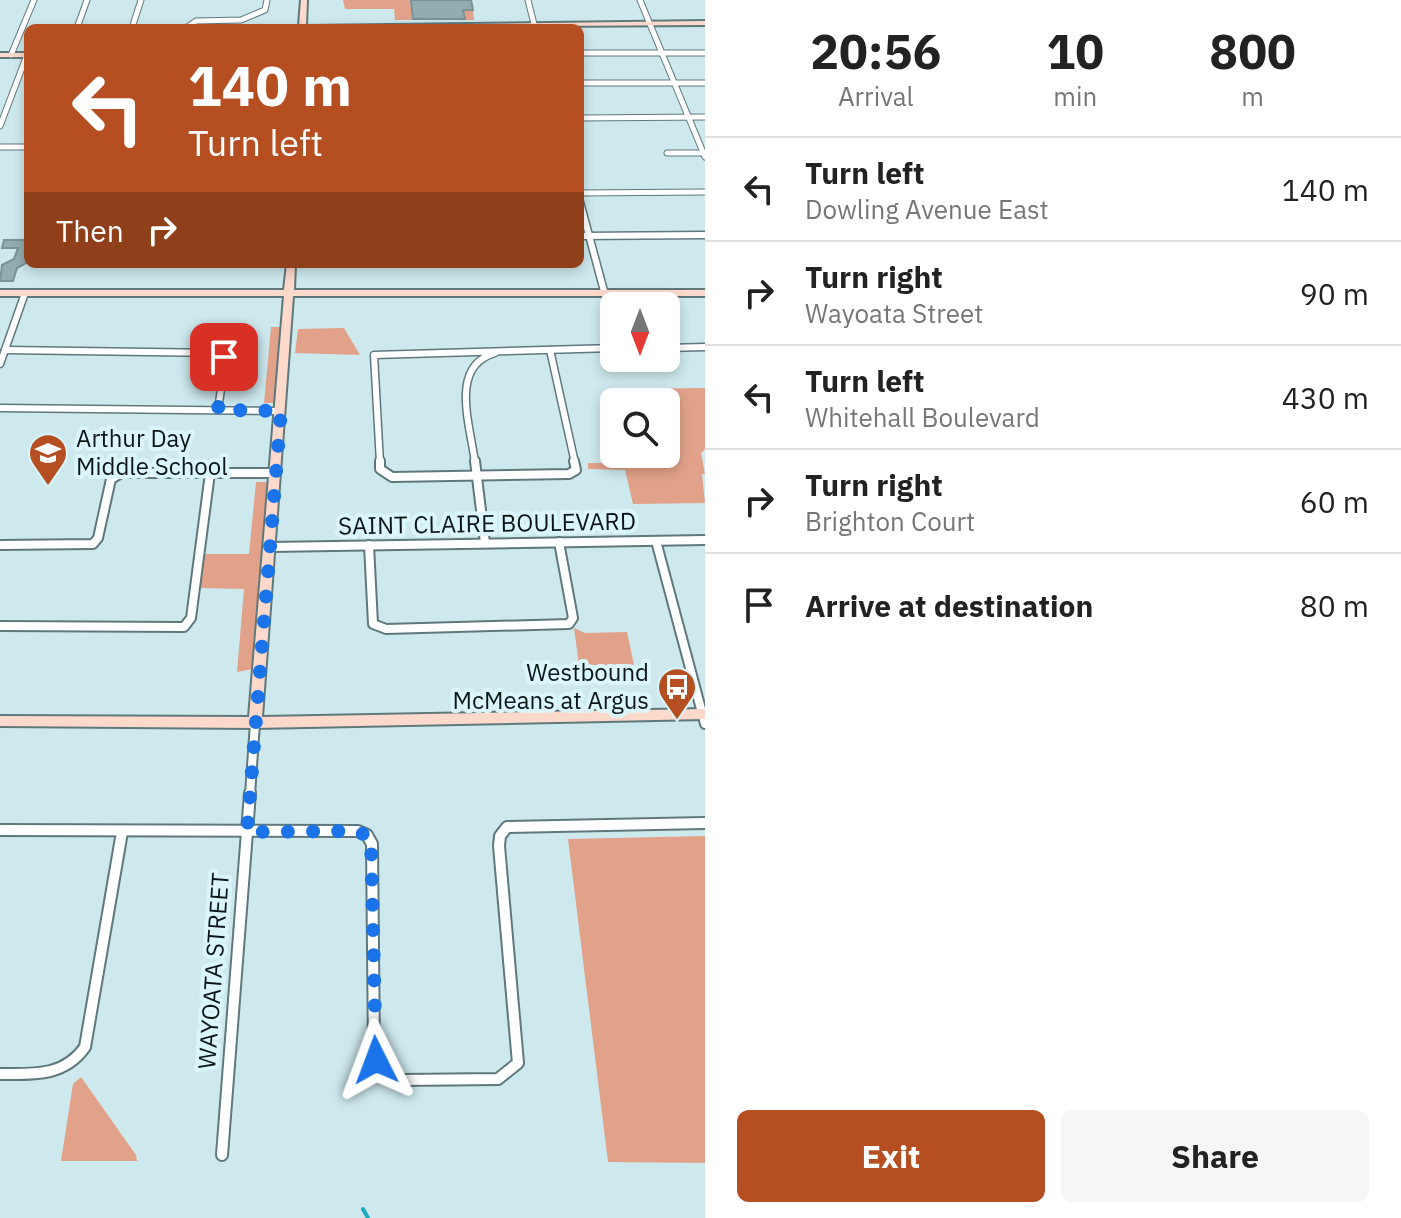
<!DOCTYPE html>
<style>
body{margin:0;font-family:"IBM Plex Sans",sans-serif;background:#f6f6f6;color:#222;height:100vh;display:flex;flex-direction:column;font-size:30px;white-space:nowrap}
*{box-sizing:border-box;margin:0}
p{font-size:26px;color:#767676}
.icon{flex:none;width:44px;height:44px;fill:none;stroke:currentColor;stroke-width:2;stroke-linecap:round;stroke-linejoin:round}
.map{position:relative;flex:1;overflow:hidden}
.drawer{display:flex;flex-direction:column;background:#fff;width:696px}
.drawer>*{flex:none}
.top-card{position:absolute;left:24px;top:24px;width:560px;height:244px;border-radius:12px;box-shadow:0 4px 12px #0003;background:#b54f22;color:#fff;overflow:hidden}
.needle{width:52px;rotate:180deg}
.buttons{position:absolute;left:600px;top:292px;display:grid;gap:16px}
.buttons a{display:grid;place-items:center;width:80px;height:80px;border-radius:12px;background:#fff;box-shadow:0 4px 12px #0003;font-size:40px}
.pin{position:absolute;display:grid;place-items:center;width:68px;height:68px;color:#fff;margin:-34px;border-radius:16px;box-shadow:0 4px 12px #0006}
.me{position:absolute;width:88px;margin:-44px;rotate:357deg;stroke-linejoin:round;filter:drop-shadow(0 0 6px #0008)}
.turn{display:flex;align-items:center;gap:28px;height:168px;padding:0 32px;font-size:36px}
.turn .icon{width:104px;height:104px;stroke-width:2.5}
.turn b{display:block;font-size:56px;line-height:68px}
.then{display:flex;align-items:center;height:76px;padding:0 32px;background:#0003;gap:16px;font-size:30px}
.eta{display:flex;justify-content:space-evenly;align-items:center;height:136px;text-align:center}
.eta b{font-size:48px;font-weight:700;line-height:56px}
.cta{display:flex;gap:16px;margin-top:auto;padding:16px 32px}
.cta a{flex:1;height:92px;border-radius:12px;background:#b54f22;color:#fff;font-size:32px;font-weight:700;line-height:92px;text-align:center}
.cta a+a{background:#f6f6f6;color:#222}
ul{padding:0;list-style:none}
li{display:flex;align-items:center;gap:24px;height:104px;padding:0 32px;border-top:2px solid #e0e0e0}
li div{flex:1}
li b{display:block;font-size:30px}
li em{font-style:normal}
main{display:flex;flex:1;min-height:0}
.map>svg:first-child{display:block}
</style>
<main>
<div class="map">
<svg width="705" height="1218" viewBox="0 0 705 1218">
<rect width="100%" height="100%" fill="#cde9ee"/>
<g fill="#e2a289">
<polygon points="343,0 472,0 474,20 395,20 394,9 345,9"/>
<polygon points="271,327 282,327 276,403 264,403"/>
<polygon points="344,328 360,355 295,353 298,329"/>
<polygon points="705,388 705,449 701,453 705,474 702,474 705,503 633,504 625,470 588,469 588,463 624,463 623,454 666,454 666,402 614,402 614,418 607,389"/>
<polygon points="256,482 269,482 253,669 237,672 244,589 200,588 204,554 249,554"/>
<polygon points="574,628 585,633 627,632 634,665 579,665"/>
<polygon points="705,836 705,1163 608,1162 568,839"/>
<polygon points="81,1077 136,1155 137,1161 61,1161 73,1084"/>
</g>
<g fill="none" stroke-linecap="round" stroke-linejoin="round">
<polyline stroke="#1caabd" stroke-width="4" points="363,1209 368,1218"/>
</g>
<g fill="#92adb1" stroke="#7a9398" stroke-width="2">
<polygon points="411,0 471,0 473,10 463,10 465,19 413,19"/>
<polygon points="4,240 28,240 28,262 17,268 13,281 0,281 2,265 14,259 18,248 2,248"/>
</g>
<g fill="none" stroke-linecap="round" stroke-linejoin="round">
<g stroke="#5f787c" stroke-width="7">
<g id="street-far3">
<polyline points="528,0 535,28"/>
<polyline points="640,0 705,157"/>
<polyline points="77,28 87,0"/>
<polyline points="132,28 141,0"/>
<polyline points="186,28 196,21 241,20 265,10 267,0"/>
<polyline points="580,53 705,53"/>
<polyline points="11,55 34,0"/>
<polyline points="580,83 705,83"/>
<polyline points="580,118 705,117"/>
<polyline points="0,126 27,55"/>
<polyline points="0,147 28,147"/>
<polyline points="667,153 705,153"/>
<polyline points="580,193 705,192"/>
<polyline points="580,200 581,204"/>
</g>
</g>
<g stroke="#5f787c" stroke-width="9">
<g id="street-far2">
<polyline points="580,202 614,328"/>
<polyline points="580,236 705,235"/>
<polyline points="666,348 705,347"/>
<polyline points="5,350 220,353 225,361 218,410"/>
<polyline points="550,350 575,463"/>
<polyline points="0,364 25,293"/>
<polyline points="0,408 281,411"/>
<polyline points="380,463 374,355 614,348"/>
<path d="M 475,463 C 471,427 448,366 495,353"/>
</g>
</g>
<g stroke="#5f787c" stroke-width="12">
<g id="street-far1">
<polyline points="380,461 380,469 392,477 569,474 576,470 574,461"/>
<polyline points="475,461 485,543"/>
<polyline points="656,541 705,724"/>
<polyline points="0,545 93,544 98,538 111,479 121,473 276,473"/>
<polyline points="369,545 373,624 386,629 569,624 573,618 559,542"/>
<polyline points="270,547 705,540"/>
<polyline points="0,626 184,627 191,618 210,473"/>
<polyline points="250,795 255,723"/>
</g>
</g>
<g stroke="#5f787c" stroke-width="14">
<g id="street">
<polyline points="0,830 358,831 367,835 372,844 374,1051 385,1074 402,1080 498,1079 518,1063 499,846 500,836 507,827 705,823"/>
<path d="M 0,1074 C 33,1074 64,1077 85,1047 L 122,832"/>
<polyline points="222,1155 250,793"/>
</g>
</g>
<g stroke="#5f787c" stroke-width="4">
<g id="secondary">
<polygon points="301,0 307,0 306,26 705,21 705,25 271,28 274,26 299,26"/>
<rect x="0" y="53" width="28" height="4"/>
<polygon points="287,264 295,264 294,290 705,290 705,296 293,296 262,717 705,709 705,719 255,728 0,726 0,716 249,717 284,296 0,296 0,290 284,290"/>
</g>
</g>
<use href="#street-far3" stroke="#fff" stroke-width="5"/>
<use href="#street-far2" stroke="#fff" stroke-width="6"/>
<use href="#street-far1" stroke="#fff" stroke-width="8"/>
<use href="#street" stroke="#fff" stroke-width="10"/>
<use href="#secondary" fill="#fcd9cb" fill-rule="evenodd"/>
</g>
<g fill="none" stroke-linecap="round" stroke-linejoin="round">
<polyline stroke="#1a73e8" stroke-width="14" stroke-dasharray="0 25.2" points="224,357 218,410 281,411 247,832 358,831 371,839 376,1060"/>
</g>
<defs>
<g id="school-pin" transform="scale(2)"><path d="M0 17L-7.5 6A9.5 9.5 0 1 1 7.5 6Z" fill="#b54f22" stroke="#daf6fb"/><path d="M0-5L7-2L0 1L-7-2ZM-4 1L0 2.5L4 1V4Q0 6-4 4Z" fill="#fff"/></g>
<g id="bus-pin" transform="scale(2)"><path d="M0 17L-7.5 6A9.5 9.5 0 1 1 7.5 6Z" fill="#b54f22" stroke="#daf6fb"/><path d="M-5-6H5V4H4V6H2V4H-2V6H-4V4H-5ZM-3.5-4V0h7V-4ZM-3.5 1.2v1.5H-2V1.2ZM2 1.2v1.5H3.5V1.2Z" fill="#fff"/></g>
</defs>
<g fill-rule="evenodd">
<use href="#school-pin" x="48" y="453"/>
<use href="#bus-pin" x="677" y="687"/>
</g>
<g text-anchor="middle" stroke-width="8" stroke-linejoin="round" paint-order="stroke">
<g font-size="24" fill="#0d1719" stroke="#daf6fb" text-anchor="start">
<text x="76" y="447">Arthur Day<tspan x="76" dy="28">Middle School</tspan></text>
<text x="649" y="681" text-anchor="end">Westbound<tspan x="649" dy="28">McMeans at Argus</tspan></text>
</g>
<g font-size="24" fill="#0d1719" stroke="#daf6fb">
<text transform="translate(487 524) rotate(-1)" y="8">SAINT CLAIRE BOULEVARD</text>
<text transform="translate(214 971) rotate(-86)" y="8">WAYOATA STREET</text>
</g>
</g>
</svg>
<div class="buttons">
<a><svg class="needle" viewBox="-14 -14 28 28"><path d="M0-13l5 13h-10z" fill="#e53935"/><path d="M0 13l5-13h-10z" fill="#767676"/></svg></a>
<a><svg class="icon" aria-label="search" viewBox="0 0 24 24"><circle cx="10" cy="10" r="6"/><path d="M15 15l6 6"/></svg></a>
</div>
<div class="pin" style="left:224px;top:357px;background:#d93025"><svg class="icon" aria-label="arrive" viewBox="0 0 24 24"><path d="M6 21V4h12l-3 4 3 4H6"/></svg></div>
<svg class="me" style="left:376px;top:1060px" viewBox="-20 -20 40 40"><path d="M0-17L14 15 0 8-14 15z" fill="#1a73e8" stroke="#fff" stroke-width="4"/></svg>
<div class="top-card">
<div class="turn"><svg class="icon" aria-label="left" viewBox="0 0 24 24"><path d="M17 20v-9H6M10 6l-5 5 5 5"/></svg><div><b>140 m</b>Turn left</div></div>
<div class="then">Then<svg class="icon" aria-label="right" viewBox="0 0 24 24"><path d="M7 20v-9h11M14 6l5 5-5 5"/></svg></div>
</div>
</div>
<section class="drawer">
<div class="eta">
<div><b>20:56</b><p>Arrival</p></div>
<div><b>10</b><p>min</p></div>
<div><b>800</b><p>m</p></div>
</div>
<ul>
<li><svg class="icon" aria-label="left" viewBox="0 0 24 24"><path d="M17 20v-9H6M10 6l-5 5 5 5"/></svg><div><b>Turn left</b><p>Dowling Avenue East</p></div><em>140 m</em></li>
<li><svg class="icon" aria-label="right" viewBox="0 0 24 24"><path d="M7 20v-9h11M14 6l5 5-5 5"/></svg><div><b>Turn right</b><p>Wayoata Street</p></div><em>90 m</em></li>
<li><svg class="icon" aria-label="left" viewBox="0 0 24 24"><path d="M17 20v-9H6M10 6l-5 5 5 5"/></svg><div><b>Turn left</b><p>Whitehall Boulevard</p></div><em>430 m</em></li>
<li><svg class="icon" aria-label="right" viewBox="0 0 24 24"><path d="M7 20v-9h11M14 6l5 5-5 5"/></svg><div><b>Turn right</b><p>Brighton Court</p></div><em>60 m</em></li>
<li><svg class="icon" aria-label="arrive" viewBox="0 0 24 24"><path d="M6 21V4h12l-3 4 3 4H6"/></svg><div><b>Arrive at destination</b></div><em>80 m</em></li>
</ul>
<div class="cta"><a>Exit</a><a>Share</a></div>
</section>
</main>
